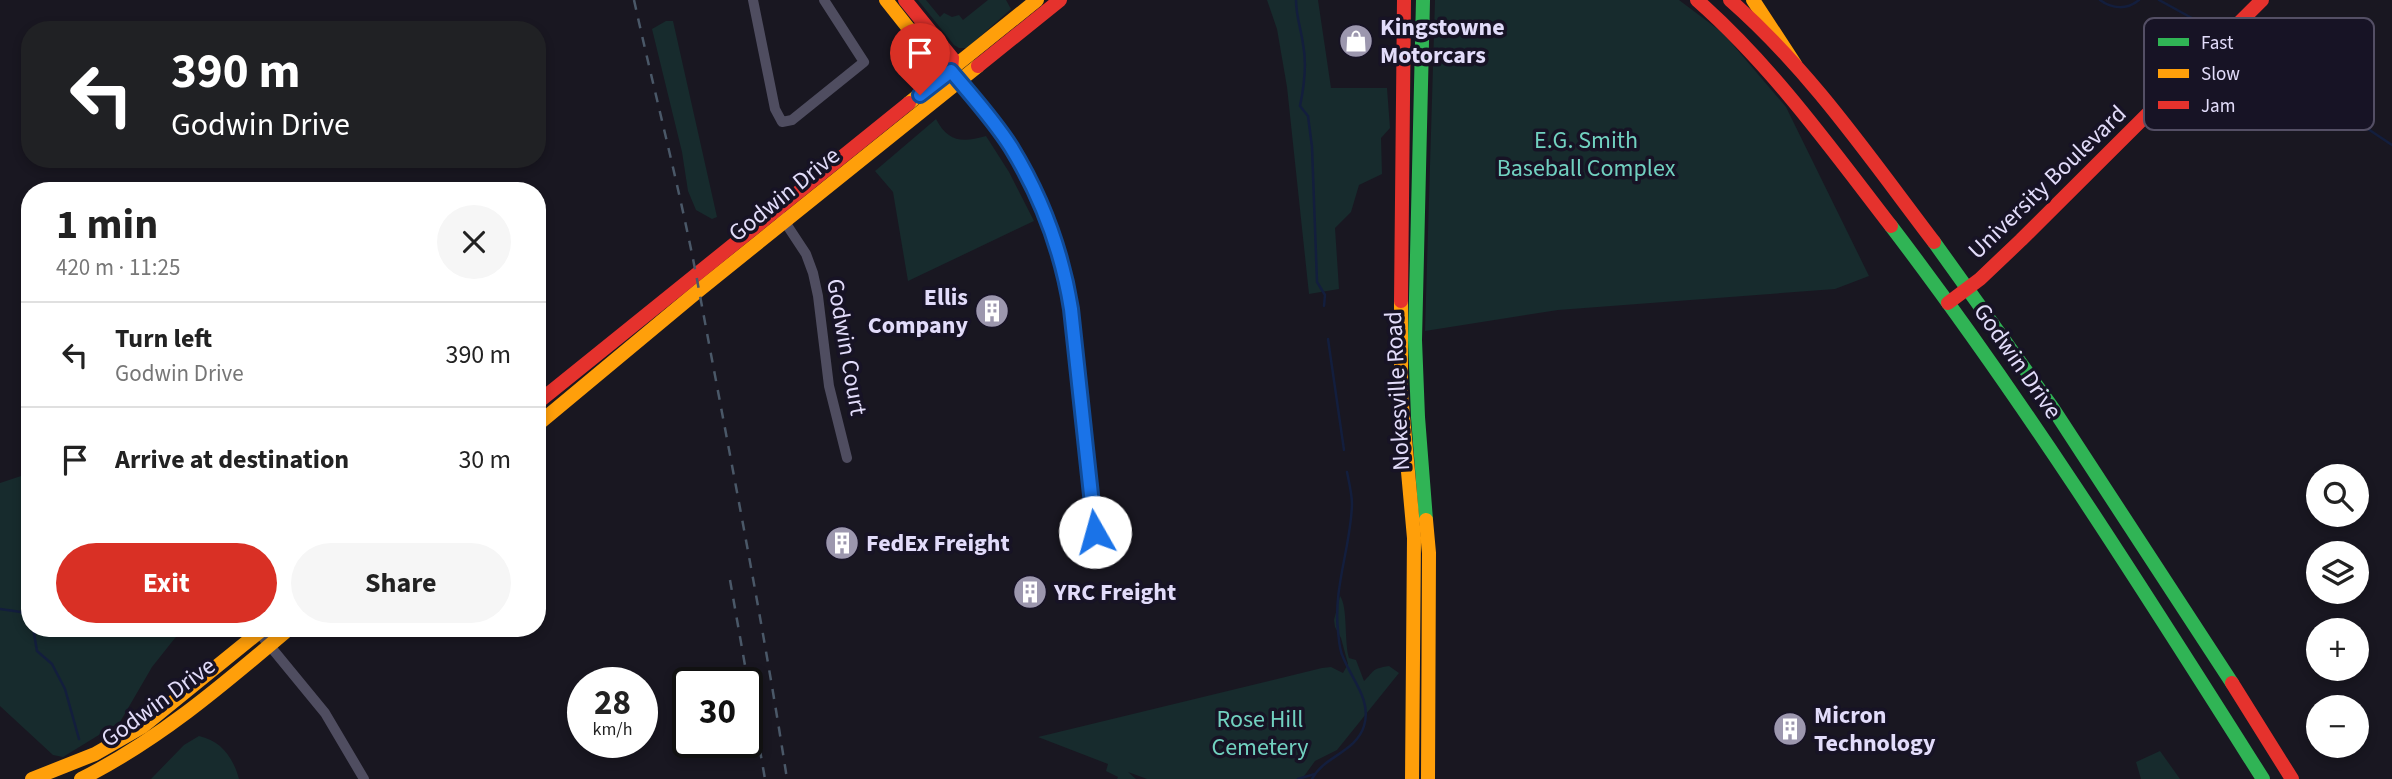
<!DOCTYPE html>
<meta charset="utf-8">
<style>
body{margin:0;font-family:"Source Sans 3",sans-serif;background:#f6f6f6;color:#222;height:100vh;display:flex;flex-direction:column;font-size:26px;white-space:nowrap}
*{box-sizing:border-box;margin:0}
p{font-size:23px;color:#767676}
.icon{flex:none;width:38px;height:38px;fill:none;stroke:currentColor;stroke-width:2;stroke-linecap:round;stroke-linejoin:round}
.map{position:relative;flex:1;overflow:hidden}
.drawer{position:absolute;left:21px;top:182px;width:525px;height:455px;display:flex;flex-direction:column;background:#fff;border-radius:28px;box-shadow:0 4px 10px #0003}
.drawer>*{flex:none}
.hud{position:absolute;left:21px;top:21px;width:525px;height:147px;border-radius:28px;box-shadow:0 4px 10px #0003;background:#202124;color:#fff;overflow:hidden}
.tools{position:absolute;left:2306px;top:464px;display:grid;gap:14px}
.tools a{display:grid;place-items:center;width:63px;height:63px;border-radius:50%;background:#fff;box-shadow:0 4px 10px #0003;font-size:35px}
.speed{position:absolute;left:567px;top:667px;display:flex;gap:14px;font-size:35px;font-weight:700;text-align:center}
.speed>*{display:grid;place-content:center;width:91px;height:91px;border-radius:50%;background:#fff;box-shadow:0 4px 10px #0003;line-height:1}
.speed small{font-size:18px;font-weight:400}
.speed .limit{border:4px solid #111;border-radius:10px;background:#fff;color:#111}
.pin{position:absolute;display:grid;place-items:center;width:60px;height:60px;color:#fff;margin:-72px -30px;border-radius:50% 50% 50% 0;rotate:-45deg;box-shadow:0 0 7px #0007}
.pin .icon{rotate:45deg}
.me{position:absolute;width:77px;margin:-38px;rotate:353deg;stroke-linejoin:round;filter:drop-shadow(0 0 5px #0008)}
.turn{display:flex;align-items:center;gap:24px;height:147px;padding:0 35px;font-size:32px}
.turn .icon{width:91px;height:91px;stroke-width:2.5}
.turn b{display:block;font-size:49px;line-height:60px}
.round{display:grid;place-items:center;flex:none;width:74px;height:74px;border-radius:37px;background:#f6f6f6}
.summary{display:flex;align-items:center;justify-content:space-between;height:119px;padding:0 35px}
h1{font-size:42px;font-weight:700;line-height:52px}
.action{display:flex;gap:14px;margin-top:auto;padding:14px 35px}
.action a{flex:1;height:80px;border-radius:42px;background:#d93025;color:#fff;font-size:28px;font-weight:700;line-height:80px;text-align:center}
.action a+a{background:#f6f6f6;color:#222}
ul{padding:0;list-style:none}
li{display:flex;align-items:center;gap:21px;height:105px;padding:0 35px;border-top:2px solid #e0e0e0}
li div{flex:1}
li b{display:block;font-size:26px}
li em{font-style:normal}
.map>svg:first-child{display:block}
</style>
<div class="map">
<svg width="2392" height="779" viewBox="0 0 2392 779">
<rect width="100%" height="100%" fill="#191721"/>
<g fill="#172b2d">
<polygon points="918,0 926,0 940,17 944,13 952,17 959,15 963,20 988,0 1006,0 1011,9 967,48 959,48 954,45"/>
<polygon points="1267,0 1318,0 1331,88 1387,88 1390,128 1381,138 1382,174 1359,185 1351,212 1335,228 1339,289 1309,294 1287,87 1277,29"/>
<polygon points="1435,0 1679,0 1723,33 1786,107 1869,276 1835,289 1558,310 1425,331"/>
<polygon points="666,21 673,21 717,217 712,219 696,210 688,191 682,152 652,29"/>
<path d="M 936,119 C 948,142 962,143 986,136 L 1009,172 L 1034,221 L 908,281 L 893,192 L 875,171 Z"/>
<path d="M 30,473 L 30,628 L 110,628 C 118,632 173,628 187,628 L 175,638 L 152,667 L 120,722 L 63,757 L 53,755 L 0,706 L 0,483 Z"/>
<path d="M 1340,596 C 1348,607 1344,642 1349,658 L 1356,660 L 1364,681 C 1375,671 1370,669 1389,666 L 1399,673 L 1337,750 L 1315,761 L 1302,779 L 1147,779 L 1128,772 L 1136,779 L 1117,779 L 1118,777 L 1106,771 L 1108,764 L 1038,737 L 1322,668 L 1331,667 L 1343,673 L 1348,664 L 1341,638 L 1335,627 L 1334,620 Z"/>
<path d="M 199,736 C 221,741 233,757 239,779 L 151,779 L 184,745 Z"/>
<polygon points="2160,751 2180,779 2141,779 2136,762"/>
</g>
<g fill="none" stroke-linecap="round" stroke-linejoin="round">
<g stroke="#131e3d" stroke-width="2.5">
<path d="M 1296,0 C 1296,16 1301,29 1303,44 C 1307,64 1304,87 1300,106 L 1308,116 L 1312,147 L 1317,282 L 1325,295 L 1324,306"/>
<path d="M 2100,0 C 2112,9 2127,10 2139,0"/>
<polyline points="2159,0 2199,22 2205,32"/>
<polyline points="2229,58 2237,66 2263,80 2275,85 2295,88 2309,97 2338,109 2392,145"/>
<polyline points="1328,339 1344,450"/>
<polyline points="0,609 21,612 30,619"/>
<polyline points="33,628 37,651 52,664 65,689 79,739"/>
<polyline points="1298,779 1315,774"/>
<path d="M 1312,779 C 1324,756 1356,752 1364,726 C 1372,700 1352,680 1343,657 C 1339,649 1339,639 1338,631 C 1333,588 1351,546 1352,504 C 1352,494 1349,482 1347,472"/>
</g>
<g stroke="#4f4d60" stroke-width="10">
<polyline points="753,0 775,109 782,122 792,120 864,62 824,0"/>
<polyline points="960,82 995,125 1015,155 1038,202 1057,249 1071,309 1095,532"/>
<polyline points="781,216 806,254 813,273 818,296 829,386 847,458"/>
<polyline points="256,629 325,713 364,779"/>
</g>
<g stroke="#30b455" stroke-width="14">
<polyline points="1423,0 1415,340 1418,417 1426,520"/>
<path d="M 1891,226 C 2026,403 2144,591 2263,779"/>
<polyline points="1934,242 2052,407 2232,683"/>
</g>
<g stroke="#ff9f0a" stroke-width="14">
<polyline points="886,0 940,68 951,71 954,75"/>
<polyline points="1753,0 1795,64"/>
<polyline points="909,103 1037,0"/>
<polyline points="1401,301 1401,394 1414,538 1412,779"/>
<polyline points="537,425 698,291 978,66"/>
<polyline points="1426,520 1429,553 1428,779"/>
<polyline points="32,779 95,754 142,727 264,628"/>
<path d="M 81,779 C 159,740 224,684 290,628"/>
</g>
<g stroke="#e5322d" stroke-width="14">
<polyline points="905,0 952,58 951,71"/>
<path d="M 1697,0 C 1772,66 1830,147 1891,226"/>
<path d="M 1730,0 C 1810,70 1870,158 1934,242"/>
<polyline points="978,66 1060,0"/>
<polyline points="1401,301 1404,0"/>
<polyline points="1948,303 1980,279 2021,240 2262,0"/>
<polyline points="537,403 909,103"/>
<polyline points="2232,683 2292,779"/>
</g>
<g stroke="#4a5868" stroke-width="2.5" stroke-dasharray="10 9" stroke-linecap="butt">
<path d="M 634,0 C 654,91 678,182 696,274 C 727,442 761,610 787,779"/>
<polyline points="730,580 765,779"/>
</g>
</g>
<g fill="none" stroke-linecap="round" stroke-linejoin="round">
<g stroke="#114b97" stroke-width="18">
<path id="route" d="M 920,95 L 951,71 C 971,95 994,120 1011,147 C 1041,196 1062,252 1071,309 L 1095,532"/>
</g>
<use href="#route" stroke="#1a73e8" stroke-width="12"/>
</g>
<defs>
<g id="shop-disc" transform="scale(1.75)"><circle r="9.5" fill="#9c97ae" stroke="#171325"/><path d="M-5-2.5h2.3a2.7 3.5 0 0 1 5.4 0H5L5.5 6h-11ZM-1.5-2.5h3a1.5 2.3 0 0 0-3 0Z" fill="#fff"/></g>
<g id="building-disc" transform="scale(1.75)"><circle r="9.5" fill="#9c97ae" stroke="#171325"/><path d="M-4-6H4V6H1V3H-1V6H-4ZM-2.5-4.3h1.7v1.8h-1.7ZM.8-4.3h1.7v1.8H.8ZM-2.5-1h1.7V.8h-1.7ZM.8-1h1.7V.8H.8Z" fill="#fff"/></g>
</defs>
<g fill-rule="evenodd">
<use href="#shop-disc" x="1356" y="41"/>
<use href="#building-disc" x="992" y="311"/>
<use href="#building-disc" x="842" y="543"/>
<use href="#building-disc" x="1030" y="592"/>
<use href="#building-disc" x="1790" y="729"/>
</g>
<g text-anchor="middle" stroke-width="7" stroke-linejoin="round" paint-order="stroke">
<g font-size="24" font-weight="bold" fill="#e2dcfa" stroke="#171325" text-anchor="start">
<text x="1380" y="35">Kingstowne<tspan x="1380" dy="28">Motorcars</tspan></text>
<text x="968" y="305" text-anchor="end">Ellis<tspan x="968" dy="28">Company</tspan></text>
<text x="866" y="551">FedEx Freight</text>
<text x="1054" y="600">YRC Freight</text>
<text x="1814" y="723">Micron<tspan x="1814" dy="28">Technology</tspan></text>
</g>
<g font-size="24" fill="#71d1c0" stroke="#171325">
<text x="1586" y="148">E.G. Smith<tspan x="1586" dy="28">Baseball Complex</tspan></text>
<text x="1260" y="727">Rose Hill<tspan x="1260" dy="28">Cemetery</tspan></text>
</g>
<g font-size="24" fill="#e2dcfa" stroke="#171325">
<text transform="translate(2047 182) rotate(-44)" y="8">University Boulevard</text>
<text transform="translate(784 194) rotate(-39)" y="8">Godwin Drive</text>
<text transform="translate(847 347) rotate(80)" y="8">Godwin Court</text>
<text transform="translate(2018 361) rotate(55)" y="8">Godwin Drive</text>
<text transform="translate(1397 391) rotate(-93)" y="8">Nokesville Road</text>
<text transform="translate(158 702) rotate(-36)" y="8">Godwin Drive</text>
</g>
</g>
<rect x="2144" y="18" width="230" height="112" rx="10" fill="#171325" stroke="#544f65" stroke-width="2"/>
<rect x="2158" y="38" width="31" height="8" fill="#30b455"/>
<rect x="2158" y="69" width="31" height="9" fill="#ff9f0a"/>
<rect x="2158" y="101" width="31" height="8" fill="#e5322d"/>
<g font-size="19" fill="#e2dcfa">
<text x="2201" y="49">Fast</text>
<text x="2201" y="80">Slow</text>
<text x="2201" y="112">Jam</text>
</g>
</svg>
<div class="tools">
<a><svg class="icon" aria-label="search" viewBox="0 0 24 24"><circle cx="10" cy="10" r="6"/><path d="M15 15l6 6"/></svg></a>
<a><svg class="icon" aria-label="layers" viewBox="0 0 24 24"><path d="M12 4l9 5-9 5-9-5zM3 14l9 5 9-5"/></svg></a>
<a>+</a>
<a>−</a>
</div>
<div class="speed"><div>28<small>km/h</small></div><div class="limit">30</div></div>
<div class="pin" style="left:920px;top:95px;background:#d93025"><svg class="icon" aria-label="arrive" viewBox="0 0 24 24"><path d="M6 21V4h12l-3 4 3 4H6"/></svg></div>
<svg class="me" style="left:1095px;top:532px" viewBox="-20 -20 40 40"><circle r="19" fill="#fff"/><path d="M0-13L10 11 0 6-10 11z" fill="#1a73e8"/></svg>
<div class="hud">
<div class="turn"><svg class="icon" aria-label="left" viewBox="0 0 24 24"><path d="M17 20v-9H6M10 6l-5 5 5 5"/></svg><div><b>390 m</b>Godwin Drive</div></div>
</div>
<section class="drawer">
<div class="summary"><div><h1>1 min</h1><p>420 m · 11:25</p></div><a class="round"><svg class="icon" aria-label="close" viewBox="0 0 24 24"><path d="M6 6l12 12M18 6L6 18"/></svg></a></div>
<ul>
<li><svg class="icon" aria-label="left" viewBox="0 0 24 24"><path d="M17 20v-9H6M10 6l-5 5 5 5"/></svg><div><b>Turn left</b><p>Godwin Drive</p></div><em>390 m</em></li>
<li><svg class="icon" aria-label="arrive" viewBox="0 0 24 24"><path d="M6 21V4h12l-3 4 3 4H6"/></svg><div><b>Arrive at destination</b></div><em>30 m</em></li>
</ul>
<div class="action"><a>Exit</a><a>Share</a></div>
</section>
</div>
